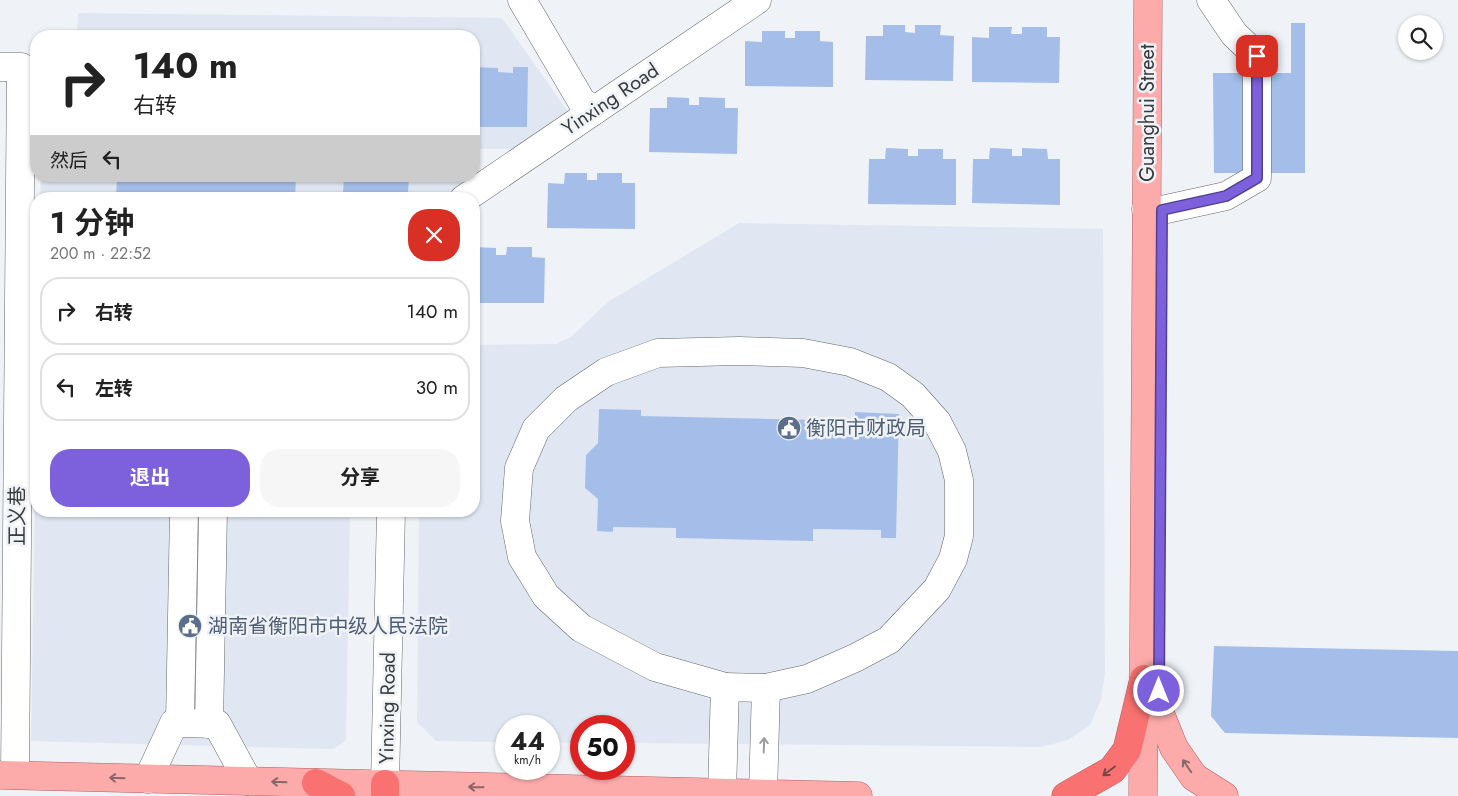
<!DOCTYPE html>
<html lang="zh">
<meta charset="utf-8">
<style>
body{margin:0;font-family:Jost,"Noto Sans SC",sans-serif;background:#f6f6f6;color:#222;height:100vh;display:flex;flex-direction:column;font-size:19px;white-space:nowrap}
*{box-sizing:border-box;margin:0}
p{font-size:16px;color:#767676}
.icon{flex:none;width:28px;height:28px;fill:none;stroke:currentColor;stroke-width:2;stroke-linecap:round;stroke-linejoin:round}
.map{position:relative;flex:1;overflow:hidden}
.details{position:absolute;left:30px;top:192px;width:450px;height:325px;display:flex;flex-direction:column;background:#fff;border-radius:20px;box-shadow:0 1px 4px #0004}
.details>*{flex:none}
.guide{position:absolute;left:30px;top:30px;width:450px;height:152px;border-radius:20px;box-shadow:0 1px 4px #0004;background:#fff;color:#222;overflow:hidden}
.buttons{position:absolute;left:1398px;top:15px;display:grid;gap:10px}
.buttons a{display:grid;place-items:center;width:45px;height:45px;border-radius:50%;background:#fff;box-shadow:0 1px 4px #0004;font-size:25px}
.speed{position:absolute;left:495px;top:715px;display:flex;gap:10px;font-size:25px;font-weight:700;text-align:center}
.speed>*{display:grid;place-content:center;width:65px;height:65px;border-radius:50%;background:#fff;box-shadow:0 1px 4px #0004;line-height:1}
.speed small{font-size:12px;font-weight:400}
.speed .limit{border:8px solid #d22;background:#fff;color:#111}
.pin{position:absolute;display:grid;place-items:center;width:42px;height:42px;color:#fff;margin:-21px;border-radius:10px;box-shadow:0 2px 8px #0006}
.me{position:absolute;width:55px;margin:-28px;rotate:0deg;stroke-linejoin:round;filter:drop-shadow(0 0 4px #0008)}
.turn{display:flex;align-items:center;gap:18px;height:105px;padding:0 20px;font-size:22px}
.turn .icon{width:65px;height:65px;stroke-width:2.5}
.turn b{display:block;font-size:35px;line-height:42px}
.then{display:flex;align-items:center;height:48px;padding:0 20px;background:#0003;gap:10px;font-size:19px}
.round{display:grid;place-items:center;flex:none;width:52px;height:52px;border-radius:20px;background:#f6f6f6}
.headline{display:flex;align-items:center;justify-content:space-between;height:85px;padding:0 20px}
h1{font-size:30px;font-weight:700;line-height:38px}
.cta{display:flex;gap:10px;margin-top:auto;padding:10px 20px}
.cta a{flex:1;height:58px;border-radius:20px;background:#7d61dc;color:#fff;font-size:20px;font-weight:700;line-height:58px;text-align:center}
.cta a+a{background:#f6f6f6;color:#222}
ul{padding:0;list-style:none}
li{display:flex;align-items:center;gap:15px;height:68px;margin:0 10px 8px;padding:0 10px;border:2px solid #e0e0e0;border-radius:20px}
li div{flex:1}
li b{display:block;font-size:19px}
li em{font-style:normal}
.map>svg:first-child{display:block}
</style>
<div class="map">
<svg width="1458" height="796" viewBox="0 0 1458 796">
<rect width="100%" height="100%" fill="#eff2f7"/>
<g fill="#e0e7f3">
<polygon points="78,13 502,18 569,113 522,149 474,149 474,36 77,36"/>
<polygon points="41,176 466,176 466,185 447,199 40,199"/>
<polygon points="739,223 1103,229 1105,675 1101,700 1090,725 1068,740 1041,747 624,743 624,726 581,726 581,743 549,742 549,726 506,726 506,742 436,741 417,722 419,511 474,511 474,345 556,344 571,337 608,302"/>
<polygon points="36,432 36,511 350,511 346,740 334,749 31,741"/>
</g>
<g fill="#a5bee9">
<polygon points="1291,23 1305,23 1305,173 1214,173 1213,73 1291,73"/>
<polygon points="883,25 905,25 905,32 915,33 915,25 941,25 940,35 954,36 953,81 865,80 866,36 883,36"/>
<polygon points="989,27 1012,27 1011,34 1022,34 1022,27 1047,27 1047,37 1060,37 1059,83 972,82 972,37 989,38"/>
<polygon points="762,31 785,31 785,38 795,38 795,31 820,31 820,41 833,42 833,87 745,86 745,41 762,42"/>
<polygon points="474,67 498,68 498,72 513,73 513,67 528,67 527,127 474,127"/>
<polygon points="667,97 689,98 689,105 699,105 699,97 725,98 725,108 738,108 737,154 649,152 650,108 667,108"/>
<polygon points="886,148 908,149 908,156 918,156 918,149 943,149 943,159 956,159 956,205 868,204 869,159 885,159"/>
<polygon points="990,148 1012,149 1012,156 1022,156 1022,148 1047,149 1048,159 1060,159 1060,205 972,203 973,159 989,159"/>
<polygon points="565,173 587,173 587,180 597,180 597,173 622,173 622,183 635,183 635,229 547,228 548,183 564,184"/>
<polygon points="117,176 296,176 295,199 116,199"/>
<polygon points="344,176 409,176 408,194 343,193"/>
<polygon points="474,247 496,248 496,255 506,255 507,247 532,247 532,257 545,258 544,303 474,303"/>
<polygon points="599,409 641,410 641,416 855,421 855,412 899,414 896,538 881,538 881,530 813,529 813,541 676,538 676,528 613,527 613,532 597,531 598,499 585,488 586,455 598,443"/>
<polygon points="1214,646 1458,651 1458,738 1225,733 1211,716"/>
</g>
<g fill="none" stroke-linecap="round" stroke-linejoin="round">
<g stroke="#64676b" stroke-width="29">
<g id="minor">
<polyline points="522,0 582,102 595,110"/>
<polyline points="0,67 21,67 15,775"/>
<polyline points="464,199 757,0"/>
<polyline points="1146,209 1162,210 1226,196 1257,178 1257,56 1234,34 1211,0"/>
<polyline points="725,687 655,667 581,628 546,596 522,557 515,521 519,468 536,429 566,399 606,372 658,353 739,351 803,353 850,362 888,377 913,395 937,422 952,451 959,480 959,536 953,559 937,589 889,640 855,658 807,679 766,688"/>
<polyline points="180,723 184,511"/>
<polyline points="209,724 213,511"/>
<polyline points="148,779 174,723 180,723 217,724 248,781"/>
<polyline points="385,784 391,511"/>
<polyline points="722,793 725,687 766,688 763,794"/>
</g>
</g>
<g stroke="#b65e5e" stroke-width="29">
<g id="major">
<polyline points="1159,711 1174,748 1194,777 1224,796"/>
<polyline points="0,775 858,796"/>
<polyline points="1143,796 1148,0"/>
</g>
</g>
<g stroke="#b65e5e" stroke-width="29">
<g id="highway">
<polyline points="316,783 341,796"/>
<polyline points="385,796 385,784"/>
<polyline points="1066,796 1112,770 1127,750 1144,679"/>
</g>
</g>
<use href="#minor" stroke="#fff" stroke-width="28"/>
<use href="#major" stroke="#fcaaaa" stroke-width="28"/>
<use href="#highway" stroke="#fa7171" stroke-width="28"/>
</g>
<defs><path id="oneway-shaft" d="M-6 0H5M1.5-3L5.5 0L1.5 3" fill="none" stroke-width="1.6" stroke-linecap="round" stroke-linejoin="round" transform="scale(1.25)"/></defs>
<use stroke="#9c9c9e" href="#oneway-shaft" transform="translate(764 745) rotate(-88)"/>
<g stroke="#876768">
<use href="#oneway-shaft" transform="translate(1187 766) rotate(-124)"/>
<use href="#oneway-shaft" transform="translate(117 778) rotate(-178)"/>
<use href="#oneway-shaft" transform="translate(279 782) rotate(-178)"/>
<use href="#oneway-shaft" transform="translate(476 787) rotate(-179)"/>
</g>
<use stroke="#734a4c" href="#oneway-shaft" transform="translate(1109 771) rotate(143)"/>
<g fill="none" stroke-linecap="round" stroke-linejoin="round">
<g stroke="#513f8f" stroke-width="12">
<polyline id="route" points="1159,691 1162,210 1226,196 1257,178 1257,56"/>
</g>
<use href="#route" stroke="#7d61dc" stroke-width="9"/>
</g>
<defs>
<g id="civic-disc" transform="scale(1.25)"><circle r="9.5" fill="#5c6f8a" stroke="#eff2f7"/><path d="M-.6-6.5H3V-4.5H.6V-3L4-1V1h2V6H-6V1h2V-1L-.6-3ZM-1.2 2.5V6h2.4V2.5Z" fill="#fff"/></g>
</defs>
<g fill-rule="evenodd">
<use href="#civic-disc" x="789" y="428"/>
<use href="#civic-disc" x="190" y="626"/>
</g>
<g text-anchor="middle" stroke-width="5" stroke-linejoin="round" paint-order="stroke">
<g font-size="20" fill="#393a3c" stroke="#eff2f7">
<text transform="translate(610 99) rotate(-34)" y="7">Yinxing Road</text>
<text transform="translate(1147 113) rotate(-90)" y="7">Guanghui Street</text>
<text transform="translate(17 516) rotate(-90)" y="7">正义巷</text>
<text transform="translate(387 708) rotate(-89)" y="7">Yinxing Road</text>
</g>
<g font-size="20" fill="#4e5e75" stroke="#eff2f7" text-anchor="start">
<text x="806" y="435">衡阳市财政局</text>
<text x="208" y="633">湖南省衡阳市中级人民法院</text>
</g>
</g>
</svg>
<div class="buttons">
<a><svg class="icon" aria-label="search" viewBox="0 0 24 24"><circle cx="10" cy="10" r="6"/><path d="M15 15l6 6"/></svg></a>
</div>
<div class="speed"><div>44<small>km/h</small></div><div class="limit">50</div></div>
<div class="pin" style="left:1257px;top:56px;background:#d93025"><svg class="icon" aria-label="arrive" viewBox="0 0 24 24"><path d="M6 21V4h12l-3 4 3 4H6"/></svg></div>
<svg class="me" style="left:1159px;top:691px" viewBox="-20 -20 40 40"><circle r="17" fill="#7d61dc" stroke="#fff" stroke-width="3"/><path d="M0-11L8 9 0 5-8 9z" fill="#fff"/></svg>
<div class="guide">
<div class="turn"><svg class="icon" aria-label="right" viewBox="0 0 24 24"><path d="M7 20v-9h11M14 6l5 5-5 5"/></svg><div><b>140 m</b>右转</div></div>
<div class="then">然后<svg class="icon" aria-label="left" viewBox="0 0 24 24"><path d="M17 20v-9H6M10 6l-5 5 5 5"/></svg></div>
</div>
<section class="details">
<div class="headline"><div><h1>1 分钟</h1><p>200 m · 22:52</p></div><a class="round" style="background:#d93025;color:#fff"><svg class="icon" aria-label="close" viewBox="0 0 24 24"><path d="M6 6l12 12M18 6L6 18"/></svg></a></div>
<ul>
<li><svg class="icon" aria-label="right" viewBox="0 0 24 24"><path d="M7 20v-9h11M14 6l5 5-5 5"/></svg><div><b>右转</b></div><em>140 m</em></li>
<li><svg class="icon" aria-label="left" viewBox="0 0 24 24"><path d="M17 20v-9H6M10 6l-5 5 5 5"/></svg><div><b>左转</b></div><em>30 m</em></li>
</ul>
<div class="cta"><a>退出</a><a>分享</a></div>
</section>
</div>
